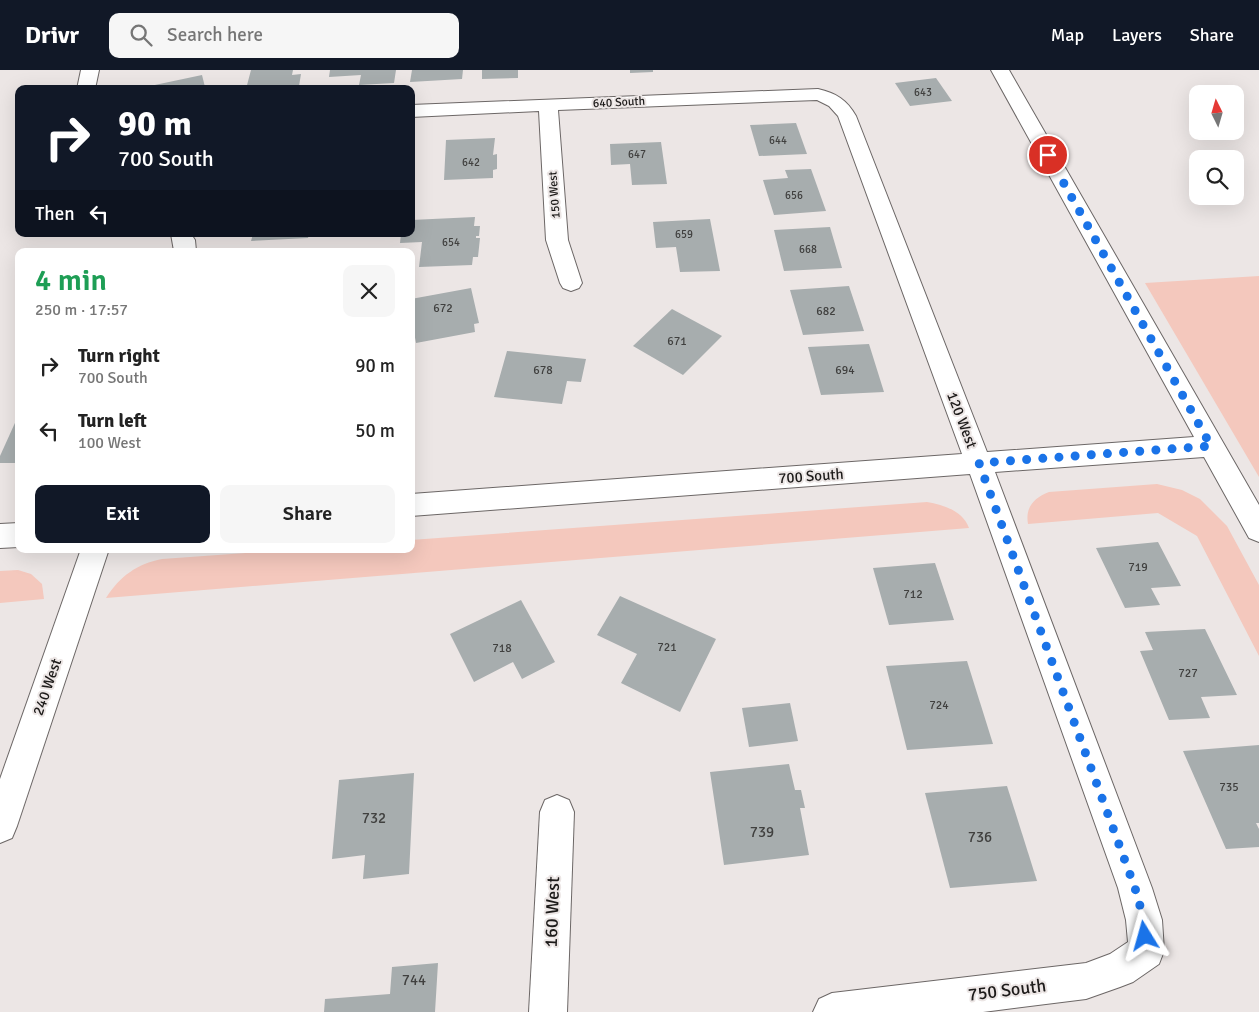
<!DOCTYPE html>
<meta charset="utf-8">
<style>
body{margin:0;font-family:Signika,sans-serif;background:#f6f6f6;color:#222;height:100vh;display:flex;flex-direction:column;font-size:19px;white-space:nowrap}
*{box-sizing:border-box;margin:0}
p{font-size:16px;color:#767676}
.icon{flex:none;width:28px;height:28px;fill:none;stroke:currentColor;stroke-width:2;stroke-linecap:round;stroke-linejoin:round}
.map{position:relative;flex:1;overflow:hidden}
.drawer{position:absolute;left:15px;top:178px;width:400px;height:305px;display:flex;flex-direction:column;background:#fff;border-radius:10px;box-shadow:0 5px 20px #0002}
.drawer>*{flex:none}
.guide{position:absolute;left:15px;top:15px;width:400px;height:152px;border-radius:10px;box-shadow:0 5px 20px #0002;background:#111827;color:#fff;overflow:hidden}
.needle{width:32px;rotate:355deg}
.controls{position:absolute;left:1189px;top:15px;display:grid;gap:10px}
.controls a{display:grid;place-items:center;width:55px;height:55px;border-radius:10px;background:#fff;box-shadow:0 5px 20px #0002;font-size:25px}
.pin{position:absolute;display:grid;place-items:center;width:42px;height:42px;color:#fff;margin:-21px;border:2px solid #fff;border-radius:50%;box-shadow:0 1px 5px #0007}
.me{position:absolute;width:55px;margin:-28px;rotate:352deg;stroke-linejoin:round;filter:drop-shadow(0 0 4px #0008)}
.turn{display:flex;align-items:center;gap:18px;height:105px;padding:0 20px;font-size:22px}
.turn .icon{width:65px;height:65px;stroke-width:2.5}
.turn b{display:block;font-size:35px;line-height:42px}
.then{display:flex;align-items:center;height:48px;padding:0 20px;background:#0003;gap:10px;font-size:19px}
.round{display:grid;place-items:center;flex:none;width:52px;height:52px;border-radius:10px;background:#f6f6f6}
.headline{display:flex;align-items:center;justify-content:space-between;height:85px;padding:0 20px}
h1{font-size:30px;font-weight:600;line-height:38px;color:#1e9e55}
.action{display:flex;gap:10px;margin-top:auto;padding:10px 20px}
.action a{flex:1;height:58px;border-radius:10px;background:#111827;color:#fff;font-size:20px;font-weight:600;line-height:58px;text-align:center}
.action a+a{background:#f6f6f6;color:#222}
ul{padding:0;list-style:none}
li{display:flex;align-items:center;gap:15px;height:65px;padding:0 20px}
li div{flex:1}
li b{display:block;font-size:19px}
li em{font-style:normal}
header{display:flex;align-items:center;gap:30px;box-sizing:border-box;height:70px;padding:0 25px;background:#111827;color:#fff}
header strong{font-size:24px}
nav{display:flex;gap:28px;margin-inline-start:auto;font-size:18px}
.search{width:350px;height:45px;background:#f6f6f6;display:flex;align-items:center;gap:12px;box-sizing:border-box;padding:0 18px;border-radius:10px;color:#767676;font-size:19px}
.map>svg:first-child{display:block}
</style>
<header>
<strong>Drivr</strong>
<div class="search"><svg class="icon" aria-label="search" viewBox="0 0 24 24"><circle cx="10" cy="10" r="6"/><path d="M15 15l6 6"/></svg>Search here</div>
<nav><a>Map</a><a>Layers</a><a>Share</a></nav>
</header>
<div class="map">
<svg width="1259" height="942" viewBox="0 0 1259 942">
<rect width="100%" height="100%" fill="#ece6e5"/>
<g fill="#f4c8bd">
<polygon points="1259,206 1259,407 1145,213"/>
<path d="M 1157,414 L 1182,420 L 1200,429 L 1227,456 L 1259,515 L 1259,586 L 1197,466 L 1158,443 L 1028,454 C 1025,437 1034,428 1049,422 Z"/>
<path d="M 927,432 C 944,435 963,441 969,458 L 106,528 C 120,506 137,494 162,489 L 299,479 L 411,479 L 411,470 Z"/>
<polygon points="18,500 31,504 42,514 44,529 0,533 0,501"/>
</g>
<g fill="#a7adae">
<polygon points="251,0 293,0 292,5 301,4 299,16 246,19"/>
<polygon points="330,0 396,0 394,13 359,15 361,5 329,7"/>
<polygon points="412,0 463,0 462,9 410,12"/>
<polygon points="482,0 518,0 518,8 482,9"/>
<polygon points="630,0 653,0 653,2 630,3"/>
<polygon points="202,5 205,17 217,15 219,19 150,19 150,16"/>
<polygon points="936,8 952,31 910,36 895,13"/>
<polygon points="796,53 807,84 759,86 750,55"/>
<polygon points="495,68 493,85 497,84 497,99 493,100 493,108 444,110 446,70"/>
<polygon points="661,72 667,114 632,115 630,94 611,95 610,74"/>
<polygon points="811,99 826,141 774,145 763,110 788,108 785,100"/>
<polygon points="475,147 474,156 480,156 479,166 476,166 476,168 480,168 478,187 473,187 472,195 419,197 422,172 400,173 401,164 411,164 411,150"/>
<polygon points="710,149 720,201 680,202 676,177 656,178 653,152"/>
<polygon points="830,157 842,198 784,201 774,160"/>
<polygon points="253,164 309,164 308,168 251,171"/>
<polygon points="849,216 864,261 803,265 790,220"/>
<polygon points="471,218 479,253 474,254 475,262 416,273 411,246 411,229"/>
<polygon points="672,239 722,266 683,305 633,276"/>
<polygon points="869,274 884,322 821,325 808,277"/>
<polygon points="507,281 586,289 581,312 567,311 562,334 494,327"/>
<polygon points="19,344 19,393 0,393 0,386"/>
<polygon points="1158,472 1181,516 1151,518 1160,535 1125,538 1096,478"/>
<polygon points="935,493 954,550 889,555 873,498"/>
<polygon points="620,526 716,569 680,642 621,613 637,584 597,565"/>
<polygon points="521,530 555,592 522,609 513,592 474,612 450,564"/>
<polygon points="1205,559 1237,625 1201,627 1210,648 1169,650 1140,581 1153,580 1145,562"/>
<polygon points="967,591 993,674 907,680 886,596"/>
<polygon points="790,633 798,671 749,677 742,638"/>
<polygon points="1259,675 1259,753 1256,753 1259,759 1259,777 1226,779 1183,681"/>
<polygon points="789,694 795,720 801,720 805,738 800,738 809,785 724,795 710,702"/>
<polygon points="414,703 409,804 363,809 365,785 332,789 339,710"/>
<polygon points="1007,716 1037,811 950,818 925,723"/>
<polygon points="438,893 435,942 324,942 325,929 390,924 392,897"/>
</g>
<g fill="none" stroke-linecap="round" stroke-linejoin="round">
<g stroke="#6c6766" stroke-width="2">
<g id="street">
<polygon points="81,0 99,0 95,19 77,19"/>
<path d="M 991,0 L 1009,0 L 1259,435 L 1259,472 L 1249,468 L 1204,387 L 995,402 L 1152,818 L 1162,850 L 1164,881 L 1159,894 L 1133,912 L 1120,917 L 1086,929 L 983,942 L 813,942 L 819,929 L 832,923 L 1086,893 L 1110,884 L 1128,872 L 1126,850 L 1118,818 L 970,404 L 411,446 L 411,424 L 962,384 L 838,46 L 829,36 L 817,30 L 558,40 L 568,170 L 582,213 L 579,218 L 571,221 L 563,218 L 560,213 L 546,170 L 539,41 L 411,47 L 411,35 L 818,19 C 836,23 847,30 856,46 L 987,382 L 1194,367 Z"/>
<polygon points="171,164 191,164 195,170 196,181 174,181"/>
<polygon points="19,453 19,477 0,478 0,454"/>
<polygon points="81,479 109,479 17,756 12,768 0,773 0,709"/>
<polygon points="557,725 569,730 574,742 567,942 529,942 540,742 545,730"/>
</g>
</g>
<use href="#street" fill="#fff" fill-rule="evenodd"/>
</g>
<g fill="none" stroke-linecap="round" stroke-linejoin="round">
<polyline stroke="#1a73e8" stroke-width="9" stroke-dasharray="0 16.2" points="1048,85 1211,376 979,393 1135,818 1144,850 1145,866"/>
</g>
<g text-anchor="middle" stroke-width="4" stroke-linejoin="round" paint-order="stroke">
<g font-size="11" fill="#40403f">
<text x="923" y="26">643</text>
<text x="778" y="74">644</text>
<text x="637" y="88">647</text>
<text x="471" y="96">642</text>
<text x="794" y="129">656</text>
<text x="684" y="168">659</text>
<text x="451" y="176">654</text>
<text x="808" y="183">668</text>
</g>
<g font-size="12" fill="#1d1b1a" stroke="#ece6e5">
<text transform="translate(619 32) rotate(-3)" y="4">640 South</text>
<text transform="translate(554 125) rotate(-94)" y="4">150 West</text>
</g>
<g font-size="12" fill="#40403f">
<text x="443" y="242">672</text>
<text x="826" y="245">682</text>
<text x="677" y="275">671</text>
<text x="543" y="304">678</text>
<text x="845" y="304">694</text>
<text x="1138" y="501">719</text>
<text x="913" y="528">712</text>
<text x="667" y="581">721</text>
<text x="502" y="582">718</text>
<text x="1188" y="607">727</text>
<text x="939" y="639">724</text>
<text x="1229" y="721">735</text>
</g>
<g font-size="15" fill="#1d1b1a" stroke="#ece6e5">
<text transform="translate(962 350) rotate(69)" y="5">120 West</text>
<text transform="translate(811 406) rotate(-4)" y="5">700 South</text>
<text transform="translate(47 617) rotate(-71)" y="5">240 West</text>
</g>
<g font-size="15" fill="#40403f">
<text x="374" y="753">732</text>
<text x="762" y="767">739</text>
<text x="980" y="772">736</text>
<text x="414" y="915">744</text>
</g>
<g font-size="18" fill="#1d1b1a" stroke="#ece6e5">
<text transform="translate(552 842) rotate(-88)" y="6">160 West</text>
<text transform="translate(1007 920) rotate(-7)" y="6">750 South</text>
</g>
</g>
</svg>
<div class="controls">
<a><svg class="needle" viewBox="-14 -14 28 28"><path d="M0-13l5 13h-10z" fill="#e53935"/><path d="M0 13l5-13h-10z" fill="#767676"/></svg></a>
<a><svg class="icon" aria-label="search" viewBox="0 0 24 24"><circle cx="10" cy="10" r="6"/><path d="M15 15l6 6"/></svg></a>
</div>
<div class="pin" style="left:1048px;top:85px;background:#d93025"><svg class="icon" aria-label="arrive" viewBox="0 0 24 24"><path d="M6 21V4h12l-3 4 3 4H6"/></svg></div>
<svg class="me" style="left:1145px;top:866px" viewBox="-20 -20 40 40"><path d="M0-17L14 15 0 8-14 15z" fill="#1a73e8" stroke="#fff" stroke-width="4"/></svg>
<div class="guide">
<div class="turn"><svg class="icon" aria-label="right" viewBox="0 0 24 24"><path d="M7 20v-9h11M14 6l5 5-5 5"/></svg><div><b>90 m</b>700 South</div></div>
<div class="then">Then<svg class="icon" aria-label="left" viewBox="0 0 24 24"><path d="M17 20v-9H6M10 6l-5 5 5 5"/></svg></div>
</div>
<section class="drawer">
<div class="headline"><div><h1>4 min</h1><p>250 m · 17:57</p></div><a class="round"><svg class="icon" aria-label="close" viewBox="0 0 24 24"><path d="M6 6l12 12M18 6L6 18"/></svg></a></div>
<ul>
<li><svg class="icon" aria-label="right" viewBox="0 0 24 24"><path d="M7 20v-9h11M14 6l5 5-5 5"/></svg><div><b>Turn right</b><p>700 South</p></div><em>90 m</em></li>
<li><svg class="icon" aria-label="left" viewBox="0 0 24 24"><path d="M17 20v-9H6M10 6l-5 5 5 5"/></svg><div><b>Turn left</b><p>100 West</p></div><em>50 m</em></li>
</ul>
<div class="action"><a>Exit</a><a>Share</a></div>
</section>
</div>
